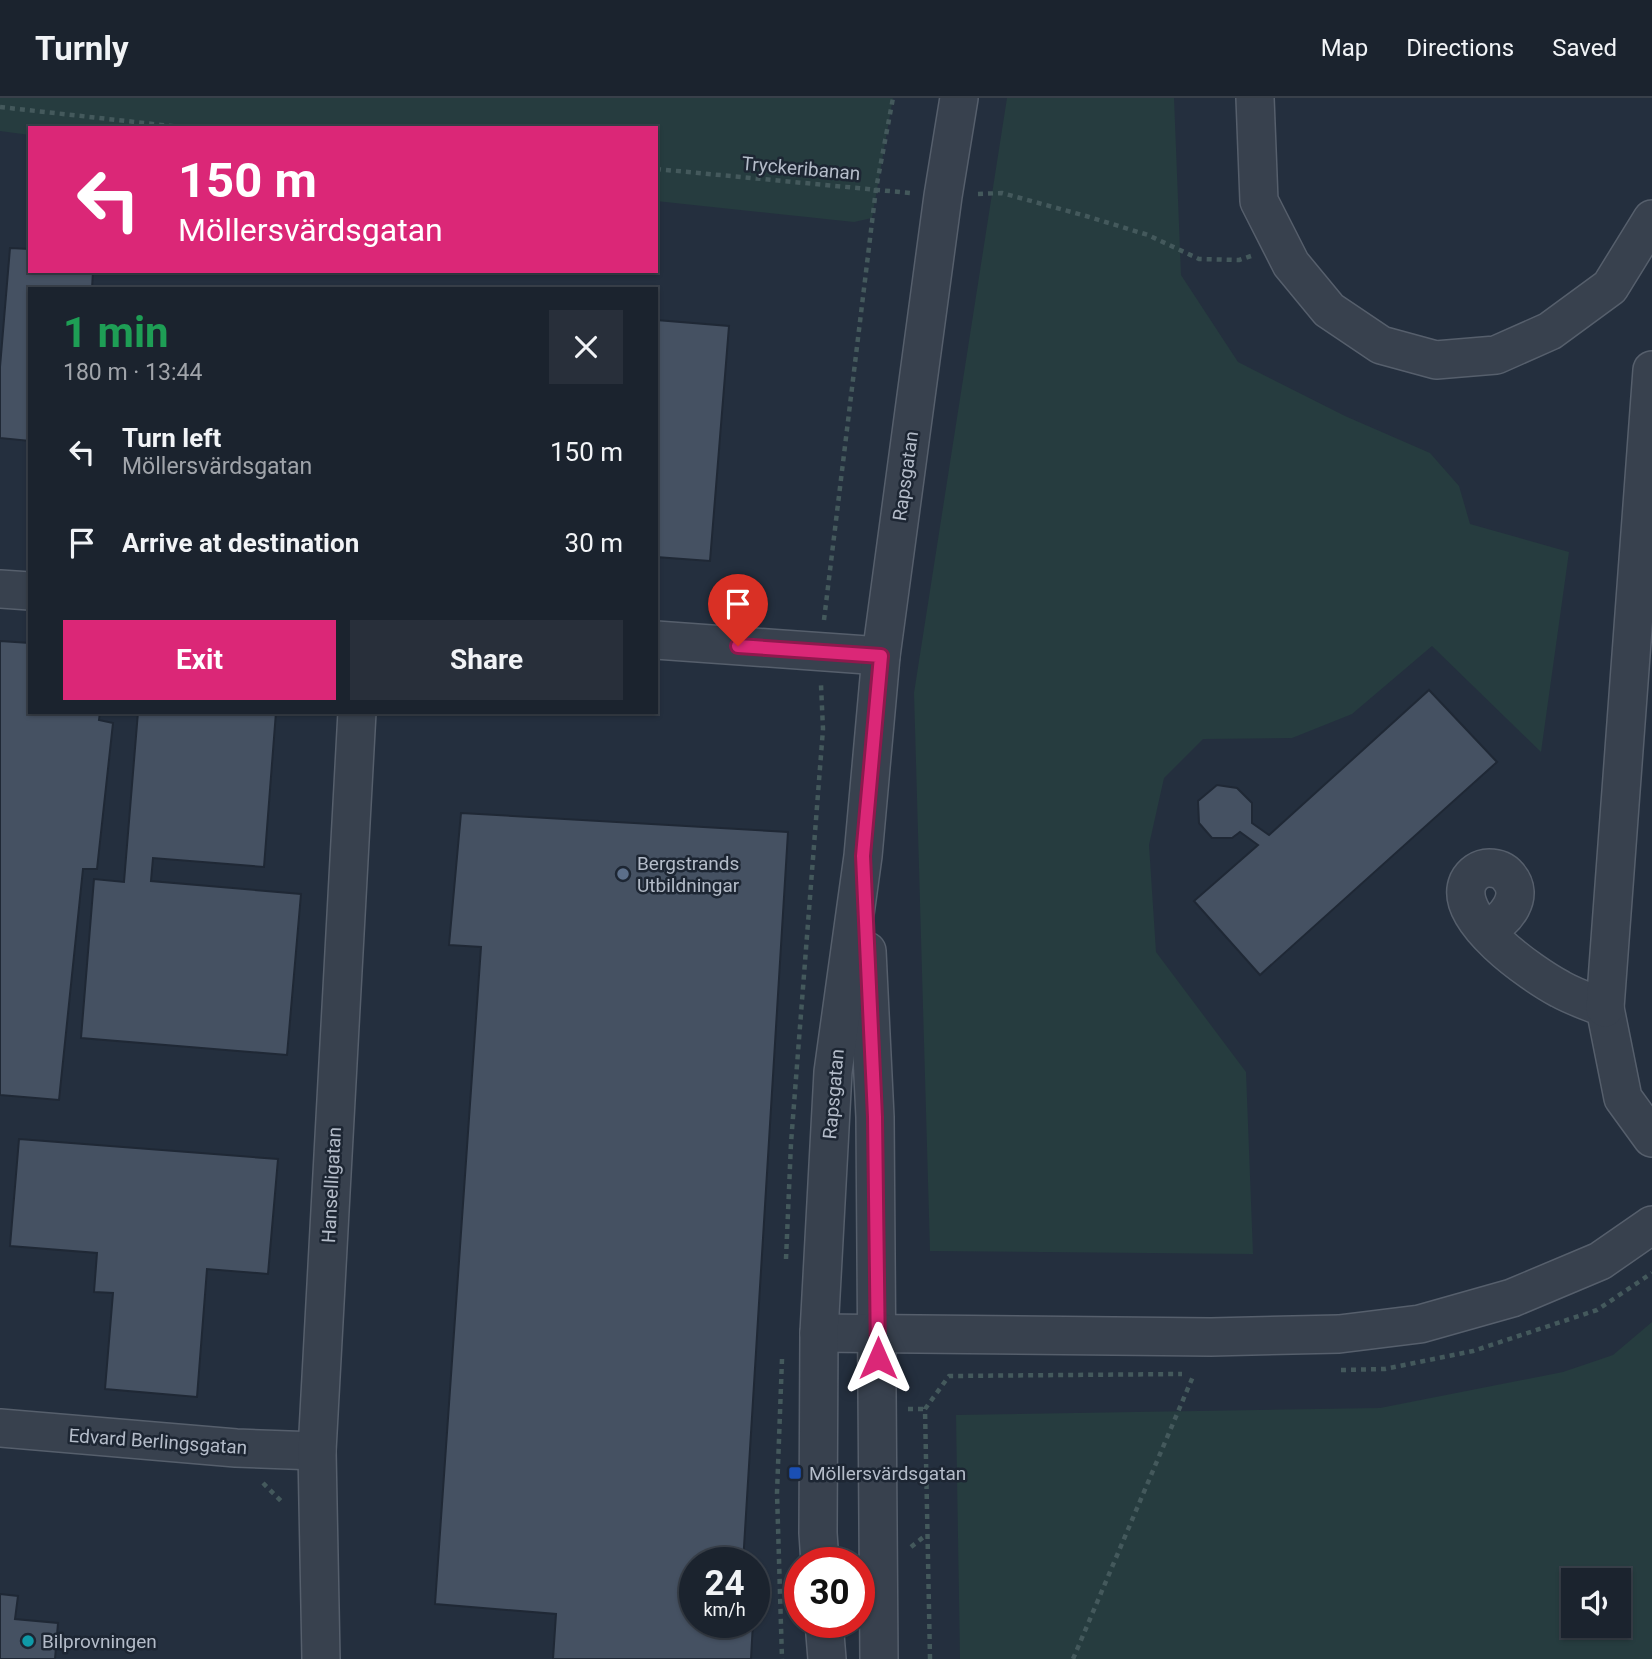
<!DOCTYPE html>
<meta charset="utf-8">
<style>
body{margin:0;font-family:Roboto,sans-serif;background:#282f3a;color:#f1f3f6;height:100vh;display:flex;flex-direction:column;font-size:26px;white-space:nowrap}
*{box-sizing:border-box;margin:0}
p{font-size:23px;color:#a0a4aa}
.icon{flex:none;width:38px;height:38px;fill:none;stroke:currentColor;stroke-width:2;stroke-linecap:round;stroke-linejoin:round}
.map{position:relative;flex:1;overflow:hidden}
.panel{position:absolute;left:28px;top:189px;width:630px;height:427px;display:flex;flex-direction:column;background:#1b232e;border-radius:0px;box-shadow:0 2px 5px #0004,0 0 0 2px #39404a}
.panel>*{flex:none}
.guide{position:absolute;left:28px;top:28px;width:630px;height:147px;border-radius:0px;box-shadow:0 2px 5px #0004,0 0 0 2px #39404a;background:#db2777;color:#fff;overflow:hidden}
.buttons{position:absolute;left:1561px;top:1470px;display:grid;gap:14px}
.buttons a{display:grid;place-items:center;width:70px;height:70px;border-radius:0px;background:#1b232e;box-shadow:0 2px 5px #0004,0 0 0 2px #39404a;font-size:35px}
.speed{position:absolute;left:679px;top:1449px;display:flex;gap:14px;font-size:35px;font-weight:700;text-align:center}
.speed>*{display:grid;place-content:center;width:91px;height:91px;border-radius:50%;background:#1b232e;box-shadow:0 2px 5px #0004,0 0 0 2px #39404a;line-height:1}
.speed small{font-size:18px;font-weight:400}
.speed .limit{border:10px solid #d22;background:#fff;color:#111}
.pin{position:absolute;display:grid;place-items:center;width:60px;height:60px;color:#fff;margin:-72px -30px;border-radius:50% 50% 50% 0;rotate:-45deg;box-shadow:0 0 7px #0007}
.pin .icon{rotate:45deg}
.me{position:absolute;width:77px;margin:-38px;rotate:0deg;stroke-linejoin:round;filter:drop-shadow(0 0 5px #0008)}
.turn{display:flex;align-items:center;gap:24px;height:147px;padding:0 35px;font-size:32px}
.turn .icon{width:91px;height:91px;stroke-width:2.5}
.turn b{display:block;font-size:49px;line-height:60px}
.round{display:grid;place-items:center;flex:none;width:74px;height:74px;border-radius:0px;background:#282f3a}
.overview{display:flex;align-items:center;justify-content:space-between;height:119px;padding:0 35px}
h1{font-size:42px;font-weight:700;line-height:52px;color:#1e9e55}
.cta{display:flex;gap:14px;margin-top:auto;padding:14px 35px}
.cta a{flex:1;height:80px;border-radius:0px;background:#db2777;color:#fff;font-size:28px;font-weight:700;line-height:80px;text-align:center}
.cta a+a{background:#282f3a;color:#f1f3f6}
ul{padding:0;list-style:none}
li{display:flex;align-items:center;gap:21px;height:91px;padding:0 35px}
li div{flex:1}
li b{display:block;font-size:26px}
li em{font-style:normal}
header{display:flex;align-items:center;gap:42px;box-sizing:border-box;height:98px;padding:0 35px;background:#1b232e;border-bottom:2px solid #39404a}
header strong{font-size:33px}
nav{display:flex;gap:38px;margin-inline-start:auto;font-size:24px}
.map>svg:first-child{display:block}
</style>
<header>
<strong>Turnly</strong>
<nav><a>Map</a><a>Directions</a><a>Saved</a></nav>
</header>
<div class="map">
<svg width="1652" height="1561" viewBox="0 0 1652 1561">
<rect width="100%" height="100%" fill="#242f3e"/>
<g fill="#263c3f" fill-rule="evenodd">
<polygon points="0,0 893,0 872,120 854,124 656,103 656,30 30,30 30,37 0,33"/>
<polygon points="1007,0 1174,0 1181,177 1238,264 1345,318 1430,355 1459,388 1470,426 1569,454 1541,654 1432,548 1352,616 1292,640 1203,641 1164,680 1149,747 1156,854 1246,974 1253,1156 930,1153 914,595"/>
<path d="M 1652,1224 L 1652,1561 L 960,1561 L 956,1317 L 1380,1310 L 1563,1274 L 1613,1257 ZM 1573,1482 L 1619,1482 L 1619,1528 L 1573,1528 Z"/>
</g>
<g fill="#455162" stroke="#1f2835" stroke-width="2">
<polygon points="10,150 30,151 30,173 93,173 92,191 30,191 30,343 0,340 0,269"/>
<polygon points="656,222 729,228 710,463 656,459"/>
<polygon points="0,543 30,545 30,614 100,614 99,622 113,625 97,771 83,771 59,1002 0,997"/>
<polygon points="1429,592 1497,664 1260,877 1194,803 1258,747 1240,734 1232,740 1212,740 1199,725 1198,703 1217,687 1237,690 1252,705 1252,725 1269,737"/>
<polygon points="138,614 276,614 264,769 153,760 151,783 301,796 287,957 81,940 94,781 124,784"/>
<polygon points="461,715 788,734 743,1465 695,1465 695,1524 753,1524 751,1561 553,1561 556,1516 435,1506 481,849 449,847"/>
<polygon points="19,1041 278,1061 268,1176 207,1171 197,1299 105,1291 113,1195 94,1194 97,1155 10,1148"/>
<polygon points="0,1496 18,1498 15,1521 58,1525 55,1561 0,1561"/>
</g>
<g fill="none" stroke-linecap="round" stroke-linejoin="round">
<g stroke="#565f6c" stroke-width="40">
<g id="minor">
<polyline points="1255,0 1259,103 1291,166 1329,212 1381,247 1436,262 1496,257 1550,233 1610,189 1652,121"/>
<polyline points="0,491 30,493"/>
<polyline points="656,542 881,558"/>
<path d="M 1486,832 C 1506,822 1526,798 1508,778 C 1503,772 1496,770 1489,770 C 1480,770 1472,776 1468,784 C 1452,821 1532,876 1560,891 C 1574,899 1590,904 1605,910 L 1623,1000 L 1652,1040"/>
<polyline points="867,853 875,1019 879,1561"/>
<polyline points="1605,910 1652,272"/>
<polyline points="819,1235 1211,1239 1339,1236 1420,1226 1512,1200 1600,1163 1652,1127"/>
<polyline points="0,1330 236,1350 317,1353"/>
<polyline points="820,1465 818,1435 819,1235 833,974 863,758 881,558 943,98 959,0"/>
<polyline points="824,1524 827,1561"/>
<polyline points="321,1561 317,1353 357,614"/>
</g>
</g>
<g stroke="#44595c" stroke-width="4.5" stroke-dasharray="5 5" stroke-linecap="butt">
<polyline points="0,9 189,30"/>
<polyline points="656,71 910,95"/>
<polyline points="978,96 1002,95 1086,118 1148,137 1199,161 1239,162 1251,158"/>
<polyline points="824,522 876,91 893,0"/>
<polyline points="786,1161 791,1045 823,631 821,587"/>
<polyline points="782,1261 777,1395 782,1561"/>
<polyline points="1341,1272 1385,1271 1473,1253 1597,1212 1652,1175"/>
<polyline points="908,1311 925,1311"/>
<polyline points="263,1385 284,1406"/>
<polyline points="911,1449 926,1437"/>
<polyline points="930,1561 925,1311 949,1278 1182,1276"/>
<polyline points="1073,1561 1194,1276"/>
</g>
<use href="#minor" stroke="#38414e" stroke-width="37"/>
</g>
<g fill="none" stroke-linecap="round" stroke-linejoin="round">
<g stroke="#8e194d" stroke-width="18">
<polyline id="route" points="738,548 881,558 863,758 875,1019 878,1260"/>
</g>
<use href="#route" stroke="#db2777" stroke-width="12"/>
</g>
<circle fill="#5c6f8a" stroke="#1d2633" stroke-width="2.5" cx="623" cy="776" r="7"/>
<rect fill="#1a4fb4" stroke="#1d2633" stroke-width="2.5" x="788" y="1368" width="14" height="14" rx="3.5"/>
<circle fill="#0f9aa8" stroke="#1d2633" stroke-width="2.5" cx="28" cy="1543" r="7"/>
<g text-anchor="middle" stroke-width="5" stroke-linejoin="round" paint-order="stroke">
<g font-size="19" fill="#b4bcc9" stroke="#1d2633">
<text transform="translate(801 70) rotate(5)" y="7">Tryckeribanan</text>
<text transform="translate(905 378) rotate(-82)" y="7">Rapsgatan</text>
<text transform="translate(833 996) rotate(-85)" y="7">Rapsgatan</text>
<text transform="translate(331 1087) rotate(-87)" y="7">Hanselligatan</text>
<text transform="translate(158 1343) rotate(4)" y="7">Edvard Berlingsgatan</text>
</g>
<g font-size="19" fill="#b4bcc9" stroke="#1d2633" text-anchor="start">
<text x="637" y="772">Bergstrands<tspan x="637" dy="22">Utbildningar</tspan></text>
<text x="809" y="1382">Möllersvärdsgatan</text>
<text x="42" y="1550">Bilprovningen</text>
</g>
</g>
</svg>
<div class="buttons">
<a><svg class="icon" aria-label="sound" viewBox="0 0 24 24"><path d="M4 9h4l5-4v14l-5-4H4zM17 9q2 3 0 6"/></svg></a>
</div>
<div class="speed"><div>24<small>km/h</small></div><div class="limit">30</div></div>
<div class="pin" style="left:738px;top:548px;background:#d93025"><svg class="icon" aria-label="arrive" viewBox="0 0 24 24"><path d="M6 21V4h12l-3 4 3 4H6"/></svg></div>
<svg class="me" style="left:878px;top:1260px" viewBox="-20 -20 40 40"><path d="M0-17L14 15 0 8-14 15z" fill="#db2777" stroke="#fff" stroke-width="4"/></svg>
<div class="guide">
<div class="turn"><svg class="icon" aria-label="left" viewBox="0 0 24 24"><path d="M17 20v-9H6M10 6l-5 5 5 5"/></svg><div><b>150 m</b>Möllersvärdsgatan</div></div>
</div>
<section class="panel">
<div class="overview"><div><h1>1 min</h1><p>180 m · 13:44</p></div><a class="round"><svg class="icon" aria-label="close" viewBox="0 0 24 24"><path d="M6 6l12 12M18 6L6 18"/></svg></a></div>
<ul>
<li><svg class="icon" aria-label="left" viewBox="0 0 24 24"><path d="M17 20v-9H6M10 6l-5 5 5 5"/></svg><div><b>Turn left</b><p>Möllersvärdsgatan</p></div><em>150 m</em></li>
<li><svg class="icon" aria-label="arrive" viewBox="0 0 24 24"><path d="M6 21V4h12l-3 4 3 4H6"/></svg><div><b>Arrive at destination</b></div><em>30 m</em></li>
</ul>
<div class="cta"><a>Exit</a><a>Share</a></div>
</section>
</div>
